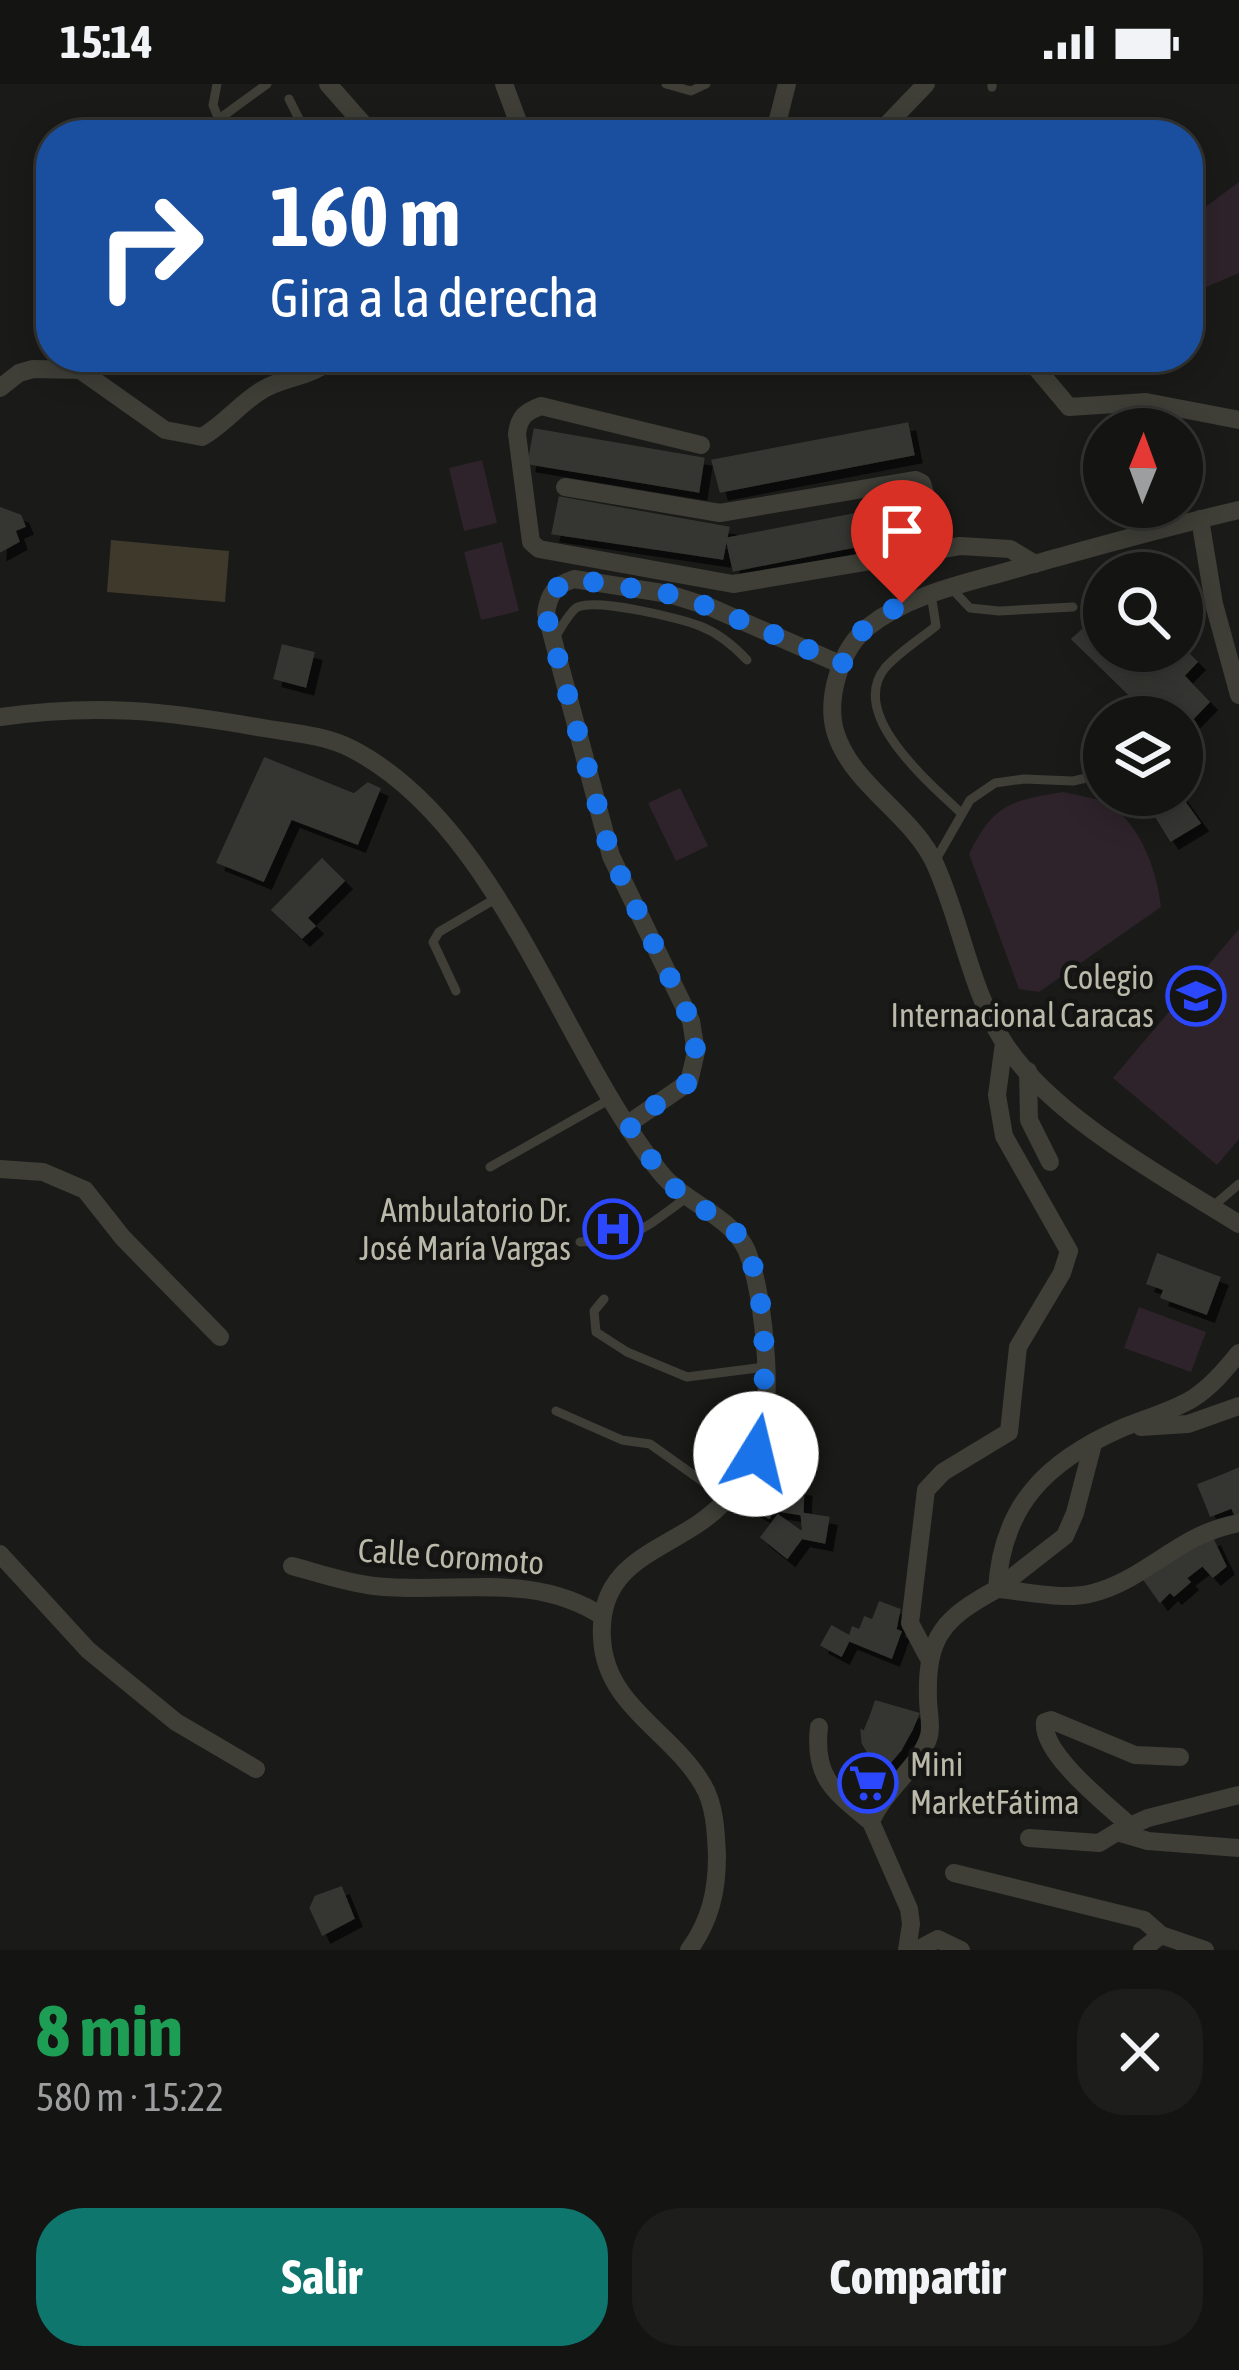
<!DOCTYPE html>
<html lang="es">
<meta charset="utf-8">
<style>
body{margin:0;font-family:"Asap Condensed",sans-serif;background:#1d1d1b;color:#f1f3f6;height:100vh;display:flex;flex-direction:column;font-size:45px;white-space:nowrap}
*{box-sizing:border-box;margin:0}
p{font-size:39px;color:#9d9e9f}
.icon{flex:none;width:66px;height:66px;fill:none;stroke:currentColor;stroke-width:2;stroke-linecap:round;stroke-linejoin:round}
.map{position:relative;height:1866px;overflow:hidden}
.panel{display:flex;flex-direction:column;background:#141412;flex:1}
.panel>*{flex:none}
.banner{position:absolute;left:36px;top:36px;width:1167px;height:252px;border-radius:48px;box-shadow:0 6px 30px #0003,0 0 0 3px #333332;background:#1a4fa0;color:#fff;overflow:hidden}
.needle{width:78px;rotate:1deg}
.fabs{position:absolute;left:1083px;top:324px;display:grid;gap:24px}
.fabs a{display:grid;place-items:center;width:120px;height:120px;border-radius:50%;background:#141412;box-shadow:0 6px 30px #0003,0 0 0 3px #333332;font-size:60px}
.pin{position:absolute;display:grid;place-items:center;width:102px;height:102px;color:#fff;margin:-123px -51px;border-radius:50% 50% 50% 0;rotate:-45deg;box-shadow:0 0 12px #0007}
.pin .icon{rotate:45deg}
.me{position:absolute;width:132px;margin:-66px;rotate:9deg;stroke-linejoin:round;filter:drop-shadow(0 0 9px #0008)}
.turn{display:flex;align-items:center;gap:42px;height:252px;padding:0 36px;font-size:54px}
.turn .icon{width:156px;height:156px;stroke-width:2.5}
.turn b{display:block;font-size:84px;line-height:102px}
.round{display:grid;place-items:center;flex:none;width:126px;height:126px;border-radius:48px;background:#1d1d1b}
.head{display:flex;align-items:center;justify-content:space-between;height:204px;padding:0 36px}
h1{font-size:72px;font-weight:700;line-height:90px;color:#1e9e55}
.action{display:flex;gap:24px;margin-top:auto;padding:24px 36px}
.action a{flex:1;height:138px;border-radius:48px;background:#0f766e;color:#fff;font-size:48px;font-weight:700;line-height:138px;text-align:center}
.action a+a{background:#1d1d1b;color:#f1f3f6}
.status{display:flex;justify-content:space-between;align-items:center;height:84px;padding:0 60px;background:#141412;direction:ltr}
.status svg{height:33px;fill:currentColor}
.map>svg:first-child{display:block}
</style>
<div class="status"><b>15:14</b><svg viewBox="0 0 49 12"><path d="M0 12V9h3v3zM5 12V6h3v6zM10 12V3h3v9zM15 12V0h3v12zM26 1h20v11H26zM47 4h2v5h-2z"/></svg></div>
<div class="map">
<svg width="1239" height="1866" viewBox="0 0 1239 1866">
<defs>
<filter id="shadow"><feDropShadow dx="8" dy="8" stdDeviation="0" flood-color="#0009"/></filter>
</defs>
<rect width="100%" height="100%" fill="#1a1a18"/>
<g fill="#2e232a">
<polygon points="1239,98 1239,189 1188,211 1188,136"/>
<polygon points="482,376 497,439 464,447 449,384"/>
<polygon points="502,458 519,527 481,536 464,468"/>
<polygon points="680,704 708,762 676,777 648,719"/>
<path d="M 1063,708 C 1075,711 1090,713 1101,717 C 1139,733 1157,786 1161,823 L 1039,908 L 1019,905 L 969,770 C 994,720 1009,717 1063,708 Z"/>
<polygon points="1239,845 1239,1055 1217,1081 1113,994"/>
<polygon points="1139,1223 1206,1248 1191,1288 1124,1264"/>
</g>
<polygon fill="#3f392c" points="111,456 229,467 225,518 107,508"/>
<g fill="#363633" stroke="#353631" stroke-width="3" filter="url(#shadow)">
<polygon points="907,340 913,370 721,407 713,377"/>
<polygon points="535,346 703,375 698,407 529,379"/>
<polygon points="560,414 728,444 722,474 553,449"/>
<polygon points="921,418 926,448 734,486 727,455"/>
<polygon points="1,425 20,432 24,442 14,446 18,457 0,467"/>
<polygon points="1104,512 1104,567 1122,567 1163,612 1183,592 1208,618 1182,645 1182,633 1153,633 1073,555 1091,539 1084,532"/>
<polygon points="283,562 313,569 305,602 275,594"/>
<polygon points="1182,564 1196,578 1163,612 1122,568"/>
<polygon points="1104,654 1104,681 1087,682 1085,655"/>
<polygon points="265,675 354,711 368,700 379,705 357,759 291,734 263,796 218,778"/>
<polygon points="1156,711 1179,711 1199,739 1171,756 1147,717"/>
<polygon points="322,776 343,797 306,834 314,842 302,853 273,826"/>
<polygon points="1158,1171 1219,1194 1206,1229 1162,1213 1165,1205 1148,1199"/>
<polygon points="762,1376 784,1385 778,1401 754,1392"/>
<polygon points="1239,1385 1239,1431 1236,1432 1220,1393"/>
<polygon points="754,1392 781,1402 769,1433 736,1415"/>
<polygon points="1220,1393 1232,1423 1211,1431 1199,1401"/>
<polygon points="781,1402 803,1405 802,1430 772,1425"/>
<polygon points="802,1430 828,1434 824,1458 804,1454"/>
<polygon points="778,1432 804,1450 787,1473 762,1453"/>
<polygon points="1212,1455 1225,1482 1213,1492 1189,1466"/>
<polygon points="1186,1462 1202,1481 1185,1494 1166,1476"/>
<polygon points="1164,1474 1189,1498 1174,1511 1170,1507 1160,1517 1143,1493"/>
<polygon points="880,1519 899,1526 895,1546 873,1537"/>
<polygon points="865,1534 900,1548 891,1573 849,1556 853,1544 860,1547"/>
<polygon points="832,1543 850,1553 841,1571 822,1561"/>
<polygon points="876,1618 918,1630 911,1646 872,1630"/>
<polygon points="872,1630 911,1646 900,1666 865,1647"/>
<polygon points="862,1647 900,1666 881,1688 863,1659"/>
<polygon points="341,1804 353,1834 323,1850 311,1824 316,1813"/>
</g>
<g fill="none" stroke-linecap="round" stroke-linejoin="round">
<g stroke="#3f3f38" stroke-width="9">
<polyline points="217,0 213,21 225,51"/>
<polyline points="666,0 691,7 706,0"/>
<polyline points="992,0 992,3"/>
<polyline points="289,15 300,37 314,51"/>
<polyline points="219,35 267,0"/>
<polyline points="279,51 300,37"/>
<polyline points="951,504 970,524 999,527 1073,523"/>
<path d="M 931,510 L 936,542 C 920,555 898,569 885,584 C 847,631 931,700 961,729"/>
<path d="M 553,556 C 560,547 567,531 576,524 C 593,513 680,534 700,542 C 718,549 734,562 747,576"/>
<polyline points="934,779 970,716 995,699 1024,695 1073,697 1104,690"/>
<polyline points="456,907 433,858 439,848 495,815"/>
<polyline points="490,1083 612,1014"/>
<polyline points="1212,1123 1239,1100"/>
<path d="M 580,1158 C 637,1155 642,1146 686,1114"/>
<polyline points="604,1215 594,1227 596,1248 627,1268 687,1293 765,1283"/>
<polyline points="556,1327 622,1356 650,1360 726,1414"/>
</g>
<g stroke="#3f3f38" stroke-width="18">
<polyline points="328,0 373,51"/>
<polyline points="504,0 523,51"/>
<polyline points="774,51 787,0"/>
<polyline points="877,51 926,0"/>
<polyline points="1027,273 1069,323 1146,318 1239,336"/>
<path d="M 0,304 L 19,289 L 33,285 L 80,286 L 165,346 L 202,353 C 225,340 241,318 264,305 C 287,292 314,293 334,273"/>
<path d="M 701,361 L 541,322 C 525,328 519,333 517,350 L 531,458 L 539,465 L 733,500 L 960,462 L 1010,465 L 1035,480"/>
<polyline points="565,403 720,429 916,396 922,399 942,465"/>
<path d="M 1239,426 C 1165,443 1092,464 1019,484 C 968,499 911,509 868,543 C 840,565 825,616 836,650 C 853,702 913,731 935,780 C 961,837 970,904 1003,957 C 1050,1032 1165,1094 1239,1140"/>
<polyline points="1200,435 1214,520 1239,611"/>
<path d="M 0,633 C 98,619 167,627 263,644 C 293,649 325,651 352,665 C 499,741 559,961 660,1088 C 684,1119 731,1131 747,1167 C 762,1205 769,1280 766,1321 C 762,1358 749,1392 723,1419 C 678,1467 597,1469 602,1554 C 605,1622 672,1647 703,1701 C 715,1721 716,1749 717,1772 C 717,1808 710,1837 689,1866"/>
<polyline points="1028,987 1029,1036 1050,1078"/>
<path d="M 628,1040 L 689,998 L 696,968 L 691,937 L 611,772 L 546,529 C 549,510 555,501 574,495 L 669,510 L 710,523 L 842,581"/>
<polyline points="0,1085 43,1088 85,1106 123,1154 220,1253"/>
<polyline points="1141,1343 1188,1340 1239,1322"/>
<polyline points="0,1470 88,1566 176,1638 256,1685"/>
<path d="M 292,1482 C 318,1489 347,1499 374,1502 C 453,1511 530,1486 602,1532"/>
<path d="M 997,1505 C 1026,1507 1064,1517 1093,1509 C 1147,1495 1180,1449 1239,1439"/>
<polyline points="997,1505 1065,1452 1075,1429 1093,1360"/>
<polyline points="928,1573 910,1539 926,1406 943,1388 1009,1348 1018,1263 1062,1189 1069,1167 1004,1052 997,1011 1004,959"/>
<path d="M 819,1643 C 813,1694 835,1708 871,1738"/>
<path d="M 1129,1741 C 1105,1719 1041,1669 1045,1638 L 1051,1636 L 1135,1671 L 1180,1673"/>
<polyline points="1123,1745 1148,1734 1239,1711"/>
<polyline points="1029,1754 1099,1759 1117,1748 1148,1757 1239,1764"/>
<polyline points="954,1789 1144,1836 1161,1851"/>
<path d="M 907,1866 L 911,1840 L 909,1825 L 871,1738 C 883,1707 921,1681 929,1652 C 932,1641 928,1627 928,1615 C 926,1552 944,1534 997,1505 C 1002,1421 1047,1377 1122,1344 C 1146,1334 1170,1328 1192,1315 C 1211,1303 1225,1286 1239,1269"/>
<polyline points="917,1866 938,1855 961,1866"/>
<polyline points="1142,1866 1161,1851 1205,1866"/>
</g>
</g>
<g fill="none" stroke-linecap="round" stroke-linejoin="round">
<path stroke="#1a73e8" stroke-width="21" stroke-dasharray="0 37.8" d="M 756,1370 C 768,1319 771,1193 738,1151 C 724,1134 702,1126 685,1113 C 660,1093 645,1066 628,1040 L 689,998 L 696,968 L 691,937 L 611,772 L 546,530 C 549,510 555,501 574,495 L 669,510 L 710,523 L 842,580 L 863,546 L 902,519"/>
</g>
<defs>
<g id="school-ring" transform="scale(3)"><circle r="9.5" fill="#151513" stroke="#2b48ff" stroke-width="1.5"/><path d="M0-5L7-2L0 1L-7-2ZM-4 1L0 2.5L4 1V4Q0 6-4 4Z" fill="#2b48ff"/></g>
<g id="hospital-ring" transform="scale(3)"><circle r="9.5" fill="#151513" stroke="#2b48ff" stroke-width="1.5"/><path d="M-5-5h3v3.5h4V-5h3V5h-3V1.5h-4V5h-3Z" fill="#2b48ff"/></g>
<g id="supermarket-ring" transform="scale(3)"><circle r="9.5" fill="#151513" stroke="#2b48ff" stroke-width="1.5"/><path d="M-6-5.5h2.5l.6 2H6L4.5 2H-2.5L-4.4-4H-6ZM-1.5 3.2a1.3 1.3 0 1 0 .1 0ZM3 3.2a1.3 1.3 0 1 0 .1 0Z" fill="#2b48ff"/></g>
</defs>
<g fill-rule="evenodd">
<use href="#school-ring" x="1196" y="912"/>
<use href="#hospital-ring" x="613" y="1145"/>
<use href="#supermarket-ring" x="868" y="1699"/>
</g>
<g text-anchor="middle" stroke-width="9" stroke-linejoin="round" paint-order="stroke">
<g font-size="33" fill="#bbb9a9" stroke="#151513" text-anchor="end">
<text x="1154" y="905">Colegio<tspan x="1154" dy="38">Internacional Caracas</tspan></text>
<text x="571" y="1138">Ambulatorio Dr.<tspan x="571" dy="38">José María Vargas</tspan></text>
<text x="910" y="1692" text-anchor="start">Mini<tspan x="910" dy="38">MarketFátima</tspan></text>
</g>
<g font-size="33" fill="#bbb9a9" stroke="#151513">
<text transform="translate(451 1472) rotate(4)" y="12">Calle Coromoto</text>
</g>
</g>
</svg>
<div class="fabs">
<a><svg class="needle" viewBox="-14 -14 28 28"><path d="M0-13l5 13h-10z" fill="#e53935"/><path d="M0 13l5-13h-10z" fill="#9d9e9f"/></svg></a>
<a><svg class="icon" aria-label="search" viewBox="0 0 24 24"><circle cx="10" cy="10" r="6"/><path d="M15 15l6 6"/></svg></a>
<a><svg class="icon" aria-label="layers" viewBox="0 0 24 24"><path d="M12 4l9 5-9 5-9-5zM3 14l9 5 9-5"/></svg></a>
</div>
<div class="pin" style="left:902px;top:519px;background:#d93025"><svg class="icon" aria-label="arrive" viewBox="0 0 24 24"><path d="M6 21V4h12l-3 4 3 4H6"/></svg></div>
<svg class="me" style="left:756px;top:1370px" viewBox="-20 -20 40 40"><circle r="19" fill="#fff"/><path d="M0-13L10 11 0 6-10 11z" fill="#1a73e8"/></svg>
<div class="banner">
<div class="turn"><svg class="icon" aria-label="right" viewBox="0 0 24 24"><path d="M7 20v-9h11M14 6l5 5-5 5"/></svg><div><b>160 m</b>Gira a la derecha</div></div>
</div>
</div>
<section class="panel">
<div class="head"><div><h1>8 min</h1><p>580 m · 15:22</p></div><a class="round"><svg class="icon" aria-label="close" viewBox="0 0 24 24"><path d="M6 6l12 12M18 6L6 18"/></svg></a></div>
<div class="action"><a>Salir</a><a>Compartir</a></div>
</section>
